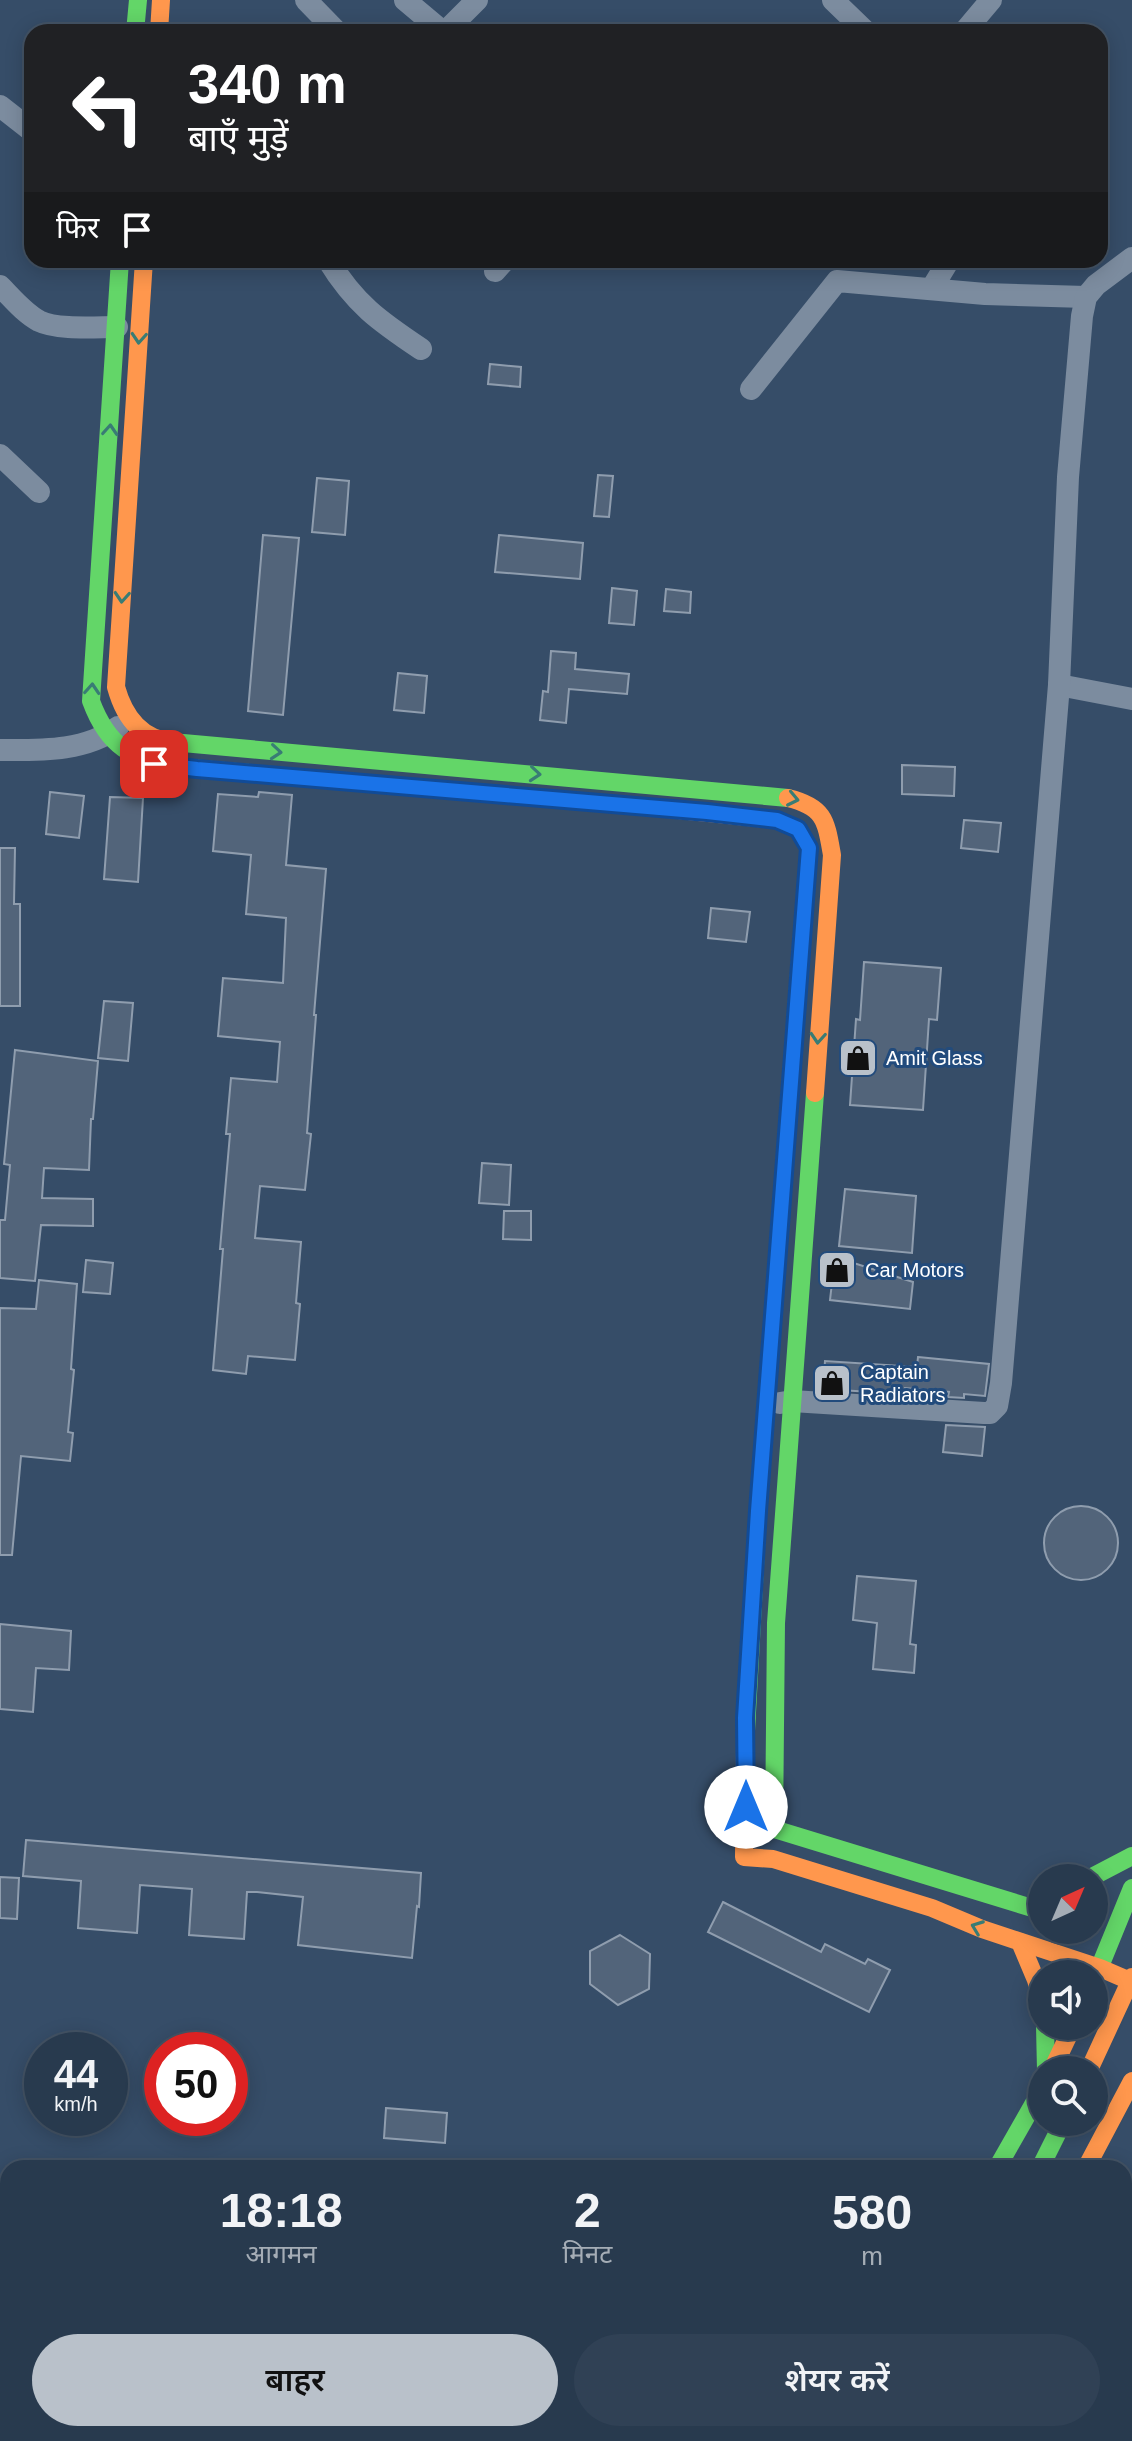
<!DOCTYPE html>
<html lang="hi">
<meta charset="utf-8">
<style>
body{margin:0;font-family:Helvetica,"Noto Sans Devanagari",sans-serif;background:#304155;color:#f1f3f6;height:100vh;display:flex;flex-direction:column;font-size:30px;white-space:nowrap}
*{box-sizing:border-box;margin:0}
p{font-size:26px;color:#a5adb6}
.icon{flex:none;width:44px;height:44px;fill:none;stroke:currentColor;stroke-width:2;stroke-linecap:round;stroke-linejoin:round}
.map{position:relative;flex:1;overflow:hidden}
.panel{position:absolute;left:0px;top:2160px;width:1132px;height:282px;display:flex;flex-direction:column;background:#283a4e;border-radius:24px 24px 0 0;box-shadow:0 4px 20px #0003,0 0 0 2px #445466}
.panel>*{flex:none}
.hud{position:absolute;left:24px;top:24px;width:1084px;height:244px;border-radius:24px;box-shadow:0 4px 20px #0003,0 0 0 2px #445466;background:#202124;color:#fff;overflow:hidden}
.needle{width:52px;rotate:44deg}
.fabs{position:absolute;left:1028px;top:1864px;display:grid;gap:16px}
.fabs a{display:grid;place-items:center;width:80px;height:80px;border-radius:50%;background:#283a4e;box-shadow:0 4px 20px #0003,0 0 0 2px #445466;font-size:40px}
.speed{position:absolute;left:24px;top:2032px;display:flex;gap:16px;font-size:40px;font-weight:700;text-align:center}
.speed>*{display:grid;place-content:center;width:104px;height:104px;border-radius:50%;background:#283a4e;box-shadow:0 4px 20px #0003,0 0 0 2px #445466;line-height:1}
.speed small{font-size:20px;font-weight:400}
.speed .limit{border:12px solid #d22;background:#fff;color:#111}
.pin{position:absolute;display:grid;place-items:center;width:68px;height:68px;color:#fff;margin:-34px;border-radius:16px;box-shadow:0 4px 12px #0006}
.me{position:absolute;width:88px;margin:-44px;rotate:0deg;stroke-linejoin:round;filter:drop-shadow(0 0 6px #0008)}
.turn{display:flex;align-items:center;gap:28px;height:168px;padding:0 32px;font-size:36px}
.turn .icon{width:104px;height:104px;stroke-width:2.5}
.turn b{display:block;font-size:56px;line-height:68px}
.then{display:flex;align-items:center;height:76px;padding:0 32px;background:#0003;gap:16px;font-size:30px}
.eta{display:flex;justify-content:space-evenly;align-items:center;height:136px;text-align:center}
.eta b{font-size:48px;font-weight:600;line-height:56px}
.primary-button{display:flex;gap:16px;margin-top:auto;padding:16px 32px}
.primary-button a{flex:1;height:92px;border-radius:48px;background:#b9c1ca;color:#111;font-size:32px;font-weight:600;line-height:92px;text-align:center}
.primary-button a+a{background:#304155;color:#f1f3f6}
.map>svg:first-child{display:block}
</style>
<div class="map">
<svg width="1132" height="2441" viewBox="0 0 1132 2441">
<rect width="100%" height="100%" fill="#364d68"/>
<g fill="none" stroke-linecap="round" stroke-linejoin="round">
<g stroke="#4c6a8d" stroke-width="20">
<polyline points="1124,2418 1132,2403"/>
<polyline points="1112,2441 1115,2434"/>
</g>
</g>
<g fill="#52647a" stroke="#8f9dae" stroke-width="2">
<polygon points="490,364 521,367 520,387 488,384"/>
<polygon points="598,475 613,476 609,517 594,516"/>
<polygon points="317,478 349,481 345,535 312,532"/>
<polygon points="263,535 299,538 283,715 248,711"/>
<polygon points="499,535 583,543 580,579 495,572"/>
<polygon points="612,588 637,591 634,625 609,623"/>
<polygon points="666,589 691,592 690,613 664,611"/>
<polygon points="551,651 576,653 575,669 629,674 627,694 569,689 566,723 540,720 543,691 548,692"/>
<polygon points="398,673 427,676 424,713 394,710"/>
<polygon points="902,765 955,767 954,796 902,794"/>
<polygon points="50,792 84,796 79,838 46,834"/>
<polygon points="259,792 292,795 286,865 326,869 314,1015 316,1015 307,1133 311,1134 305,1190 260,1186 255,1238 301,1242 296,1303 300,1304 295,1360 248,1356 246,1374 213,1370 223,1249 220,1249 230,1134 226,1134 231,1078 277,1082 280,1042 218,1036 223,978 283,983 286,918 246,914 251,855 213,851 218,794 258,797"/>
<polygon points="110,797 143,798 138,882 104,879"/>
<polygon points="964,820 1001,823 998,852 961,848"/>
<polygon points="0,848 15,848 14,904 20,904 20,1006 0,1006"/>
<polygon points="711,908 750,912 746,942 708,938"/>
<polygon points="864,962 941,968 937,1020 929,1019 923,1110 850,1105 856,1019 860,1020"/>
<polygon points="104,1001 133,1003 128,1061 98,1058"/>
<polygon points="15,1050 98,1061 93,1119 91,1119 89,1170 44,1168 42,1198 93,1199 93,1226 41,1225 35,1281 0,1278 0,1220 5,1220 10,1165 4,1164"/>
<polygon points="482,1163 511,1165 509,1205 479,1203"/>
<polygon points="845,1189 916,1196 912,1253 839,1246"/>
<polygon points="504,1211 531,1211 531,1240 503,1239"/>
<polygon points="838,1258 913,1282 910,1309 830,1300 833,1274 836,1274"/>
<polygon points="86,1260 113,1263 110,1294 83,1292"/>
<polygon points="39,1280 77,1284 71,1369 74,1370 68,1432 73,1433 70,1461 21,1456 12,1555 0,1555 0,1308 36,1309"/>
<polygon points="918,1357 989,1364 985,1396 964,1394 964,1398 948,1397 949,1392 905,1388 904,1394 823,1389 825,1361 917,1367"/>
<polygon points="946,1425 985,1427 982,1456 943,1452"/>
<circle cx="1081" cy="1543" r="37"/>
<polygon points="857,1576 916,1581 910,1644 916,1645 914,1673 873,1669 877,1623 853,1620"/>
<polygon points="0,1624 71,1631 69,1670 36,1668 33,1712 0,1709"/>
<polygon points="26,1840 421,1873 419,1907 417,1906 412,1958 298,1945 303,1897 257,1892 247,1892 244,1939 189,1935 192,1889 140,1885 137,1933 78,1928 81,1881 23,1876"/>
<polygon points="0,1877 19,1878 17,1919 0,1918"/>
<polygon points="723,1902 821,1952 825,1944 865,1964 868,1959 890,1970 869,2012 708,1932"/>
<polygon points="620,1935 650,1954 649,1989 618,2005 590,1984 590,1951"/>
<polygon points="386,2108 447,2113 445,2143 384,2138"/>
</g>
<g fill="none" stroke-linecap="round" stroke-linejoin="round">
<g stroke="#7c8c9f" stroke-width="22">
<polyline points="306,0 337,32"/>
<polyline points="405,0 443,32"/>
<polyline points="833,0 866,32"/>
<polyline points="445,32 477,0"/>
<polyline points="964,32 991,0"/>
<polyline points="0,106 32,131"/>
<path d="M 328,260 C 355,304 379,321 421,349"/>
<polyline points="495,271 505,260"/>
<path d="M 0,286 C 12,298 24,313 39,321 C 57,330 95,327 117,327"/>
<polyline points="932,288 949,260"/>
<polyline points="751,389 837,281 985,294 1086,297"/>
<polyline points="0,455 39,492"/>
<polyline points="1059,685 1132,699"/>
<path d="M 0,750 C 39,750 85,752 118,727"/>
<polyline points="780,1403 792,1401 984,1413 990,1413 997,1406 1001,1383 1059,685 1068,477 1082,316 1086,297 1096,285 1132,258"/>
</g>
<g stroke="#63d668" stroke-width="18">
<polyline points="135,32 138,0"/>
<path d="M 120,260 L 91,701 C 108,747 131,759 178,767 L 649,807"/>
<polyline points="172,742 788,798"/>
<polyline points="815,1093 776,1623 774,1829 1042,1911"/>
<polyline points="745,1749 758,1511 800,961"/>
<polyline points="1090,1878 1132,1856"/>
<polyline points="1094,1981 1132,1888"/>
<polyline points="1045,2026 1046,2070"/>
<polyline points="997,2168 1042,2089"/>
<polyline points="1040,2168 1063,2122"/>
<polyline points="1124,2216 1132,2201"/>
<polyline points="842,2441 845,2434"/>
<polyline points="941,2441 945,2434"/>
<polyline points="1006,2441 1010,2434"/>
</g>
<g stroke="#ff974d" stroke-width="18">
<polyline points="159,32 161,0"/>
<path d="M 144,260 L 116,687 C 124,716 140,739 172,742"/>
<path d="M 788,798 C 825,807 826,821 832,855 L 815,1093"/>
<polyline points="649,807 777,820 798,829 809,848 800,961"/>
<polyline points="745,1749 744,1857 773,1859 932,1908 982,1929 1100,1968 1130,1981"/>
<polyline points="1020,1942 1036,1980 1042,2001"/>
<polyline points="1052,2070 1073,2026"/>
<polyline points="1089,2070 1132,1977"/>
<polyline points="1086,2168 1132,2081"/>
</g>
<polyline stroke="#b3261e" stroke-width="18" points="892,2441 896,2434"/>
</g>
<defs><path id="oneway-chevron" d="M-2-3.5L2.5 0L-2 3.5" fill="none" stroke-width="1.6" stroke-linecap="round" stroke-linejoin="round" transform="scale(2)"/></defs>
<g stroke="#397c75">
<use href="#oneway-chevron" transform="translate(139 338) rotate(94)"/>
<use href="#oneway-chevron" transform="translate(110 430) rotate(-86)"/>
<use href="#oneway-chevron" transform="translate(122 597) rotate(94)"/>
<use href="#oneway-chevron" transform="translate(92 689) rotate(-86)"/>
<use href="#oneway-chevron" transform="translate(276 752) rotate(5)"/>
<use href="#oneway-chevron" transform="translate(535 774) rotate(5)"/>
<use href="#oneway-chevron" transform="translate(793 799) rotate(12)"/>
<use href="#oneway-chevron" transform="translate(818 1038) rotate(94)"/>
<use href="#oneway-chevron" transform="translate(977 1927) rotate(-159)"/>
</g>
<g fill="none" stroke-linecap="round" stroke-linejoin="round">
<g stroke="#114b97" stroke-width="20">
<polyline id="route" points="154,764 197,769 707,812 777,820 798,829 809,848 758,1511 745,1718 746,1807"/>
</g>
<use href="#route" stroke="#1a73e8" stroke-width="14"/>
</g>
<defs>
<g id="shop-square" transform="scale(2)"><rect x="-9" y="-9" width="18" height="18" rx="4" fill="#b9c1ca" stroke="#224b7c"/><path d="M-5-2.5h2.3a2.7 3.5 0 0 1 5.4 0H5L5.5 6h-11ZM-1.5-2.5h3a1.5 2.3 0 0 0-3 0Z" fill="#111"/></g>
</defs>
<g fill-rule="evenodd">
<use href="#shop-square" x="858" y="1058"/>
<use href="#shop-square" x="837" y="1270"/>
<use href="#shop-square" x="832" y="1383"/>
</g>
<g text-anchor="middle" stroke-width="6" stroke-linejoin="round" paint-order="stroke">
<g font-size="20" fill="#fff" stroke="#224b7c" text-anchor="start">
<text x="886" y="1065">Amit Glass</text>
<text x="865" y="1277">Car Motors</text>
<text x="860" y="1379">Captain<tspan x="860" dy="23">Radiators</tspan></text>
</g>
</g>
</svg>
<div class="fabs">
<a><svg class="needle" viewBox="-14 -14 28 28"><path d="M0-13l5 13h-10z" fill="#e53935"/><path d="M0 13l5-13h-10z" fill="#a5adb6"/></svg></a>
<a><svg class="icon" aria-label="sound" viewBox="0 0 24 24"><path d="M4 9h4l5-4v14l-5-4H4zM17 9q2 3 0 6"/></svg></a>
<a><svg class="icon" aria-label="search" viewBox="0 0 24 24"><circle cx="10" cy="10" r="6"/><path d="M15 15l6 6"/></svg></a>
</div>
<div class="speed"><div>44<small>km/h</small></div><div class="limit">50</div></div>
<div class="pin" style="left:154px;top:764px;background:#d93025"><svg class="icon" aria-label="arrive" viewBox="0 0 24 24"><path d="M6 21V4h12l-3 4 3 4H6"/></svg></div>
<svg class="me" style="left:746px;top:1807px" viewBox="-20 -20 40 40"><circle r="19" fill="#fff"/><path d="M0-13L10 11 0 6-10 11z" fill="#1a73e8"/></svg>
<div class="hud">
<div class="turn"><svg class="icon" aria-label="left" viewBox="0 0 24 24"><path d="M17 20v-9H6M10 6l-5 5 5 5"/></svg><div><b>340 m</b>बाएँ मुड़ें</div></div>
<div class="then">फिर<svg class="icon" aria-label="arrive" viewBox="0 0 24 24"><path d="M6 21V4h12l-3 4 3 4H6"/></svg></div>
</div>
<section class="panel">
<div class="eta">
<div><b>18:18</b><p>आगमन</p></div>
<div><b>2</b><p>मिनट</p></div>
<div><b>580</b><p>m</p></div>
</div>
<div class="primary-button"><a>बाहर</a><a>शेयर करें</a></div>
</section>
</div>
